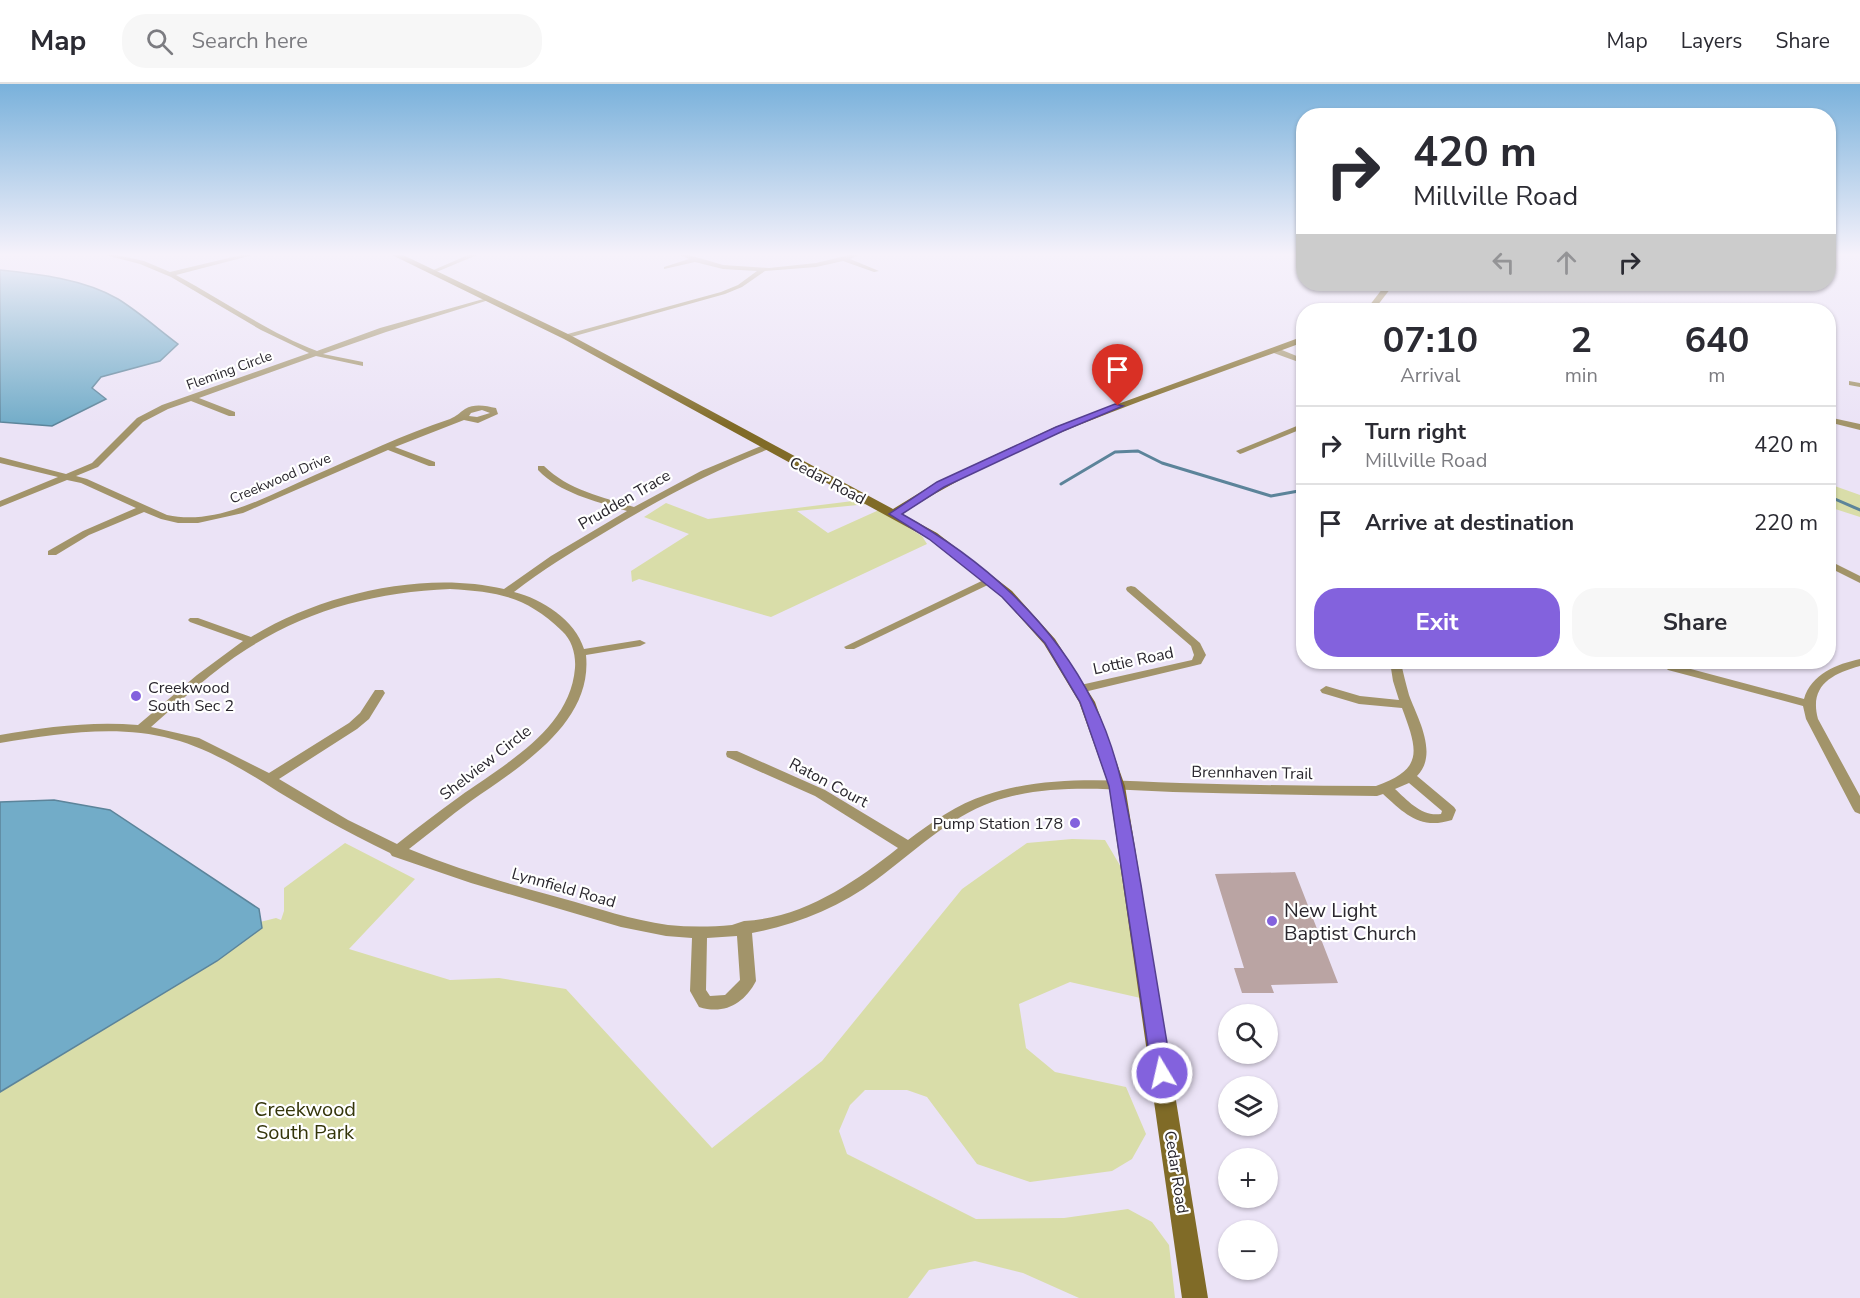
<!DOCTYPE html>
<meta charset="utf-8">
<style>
body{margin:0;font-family:"Nunito Sans",sans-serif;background:#f7f7f7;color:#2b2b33;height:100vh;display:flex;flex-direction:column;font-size:22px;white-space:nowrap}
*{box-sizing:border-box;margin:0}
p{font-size:20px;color:#7c7c81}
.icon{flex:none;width:33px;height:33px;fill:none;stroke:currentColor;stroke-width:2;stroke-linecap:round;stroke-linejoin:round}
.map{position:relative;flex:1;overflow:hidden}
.details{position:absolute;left:1296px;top:219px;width:540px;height:366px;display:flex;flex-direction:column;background:#fff;border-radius:24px;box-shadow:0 2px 4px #0004}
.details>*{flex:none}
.guide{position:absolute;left:1296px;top:24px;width:540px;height:183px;border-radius:24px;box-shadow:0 2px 4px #0004;background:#fff;color:#2b2b33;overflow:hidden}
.tools{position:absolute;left:1218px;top:920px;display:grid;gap:12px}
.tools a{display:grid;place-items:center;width:60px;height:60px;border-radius:50%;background:#fff;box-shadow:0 2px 4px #0004;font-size:30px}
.pin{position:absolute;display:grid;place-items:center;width:51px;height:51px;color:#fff;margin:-62px -26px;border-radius:50% 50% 50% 0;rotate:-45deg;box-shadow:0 0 6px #0007}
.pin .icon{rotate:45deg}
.me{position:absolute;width:66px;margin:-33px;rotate:351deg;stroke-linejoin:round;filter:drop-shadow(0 0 4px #0008)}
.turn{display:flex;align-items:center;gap:21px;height:126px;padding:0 18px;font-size:27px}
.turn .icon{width:78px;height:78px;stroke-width:2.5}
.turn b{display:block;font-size:42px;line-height:51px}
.lanes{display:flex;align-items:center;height:57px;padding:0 18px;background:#0003;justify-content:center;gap:30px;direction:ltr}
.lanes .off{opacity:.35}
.eta{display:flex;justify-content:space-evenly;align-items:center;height:102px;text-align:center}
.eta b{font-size:36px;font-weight:700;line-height:42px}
.action{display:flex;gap:12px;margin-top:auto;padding:12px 18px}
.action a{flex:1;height:69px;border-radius:24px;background:#8362dd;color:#fff;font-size:24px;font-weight:700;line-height:69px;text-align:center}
.action a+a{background:#f7f7f7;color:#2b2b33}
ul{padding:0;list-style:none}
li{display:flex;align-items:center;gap:18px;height:78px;padding:0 18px;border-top:2px solid #e1e1e2}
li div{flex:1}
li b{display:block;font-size:22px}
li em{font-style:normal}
header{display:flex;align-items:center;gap:36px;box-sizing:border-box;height:84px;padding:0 30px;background:#fff;border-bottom:2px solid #e1e1e2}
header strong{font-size:28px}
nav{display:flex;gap:33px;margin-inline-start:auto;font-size:21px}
.search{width:420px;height:54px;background:#f7f7f7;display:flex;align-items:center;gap:15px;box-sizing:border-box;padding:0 21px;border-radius:24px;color:#7c7c81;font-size:22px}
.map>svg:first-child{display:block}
</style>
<header>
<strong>Map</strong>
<div class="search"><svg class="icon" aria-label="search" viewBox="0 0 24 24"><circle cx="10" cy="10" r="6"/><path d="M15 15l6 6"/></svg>Search here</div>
<nav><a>Map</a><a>Layers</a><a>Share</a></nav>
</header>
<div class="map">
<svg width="1860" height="1214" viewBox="0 0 1860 1214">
<rect width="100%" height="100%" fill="#ebe3f6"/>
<g fill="#d9dda9">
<polygon points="1829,400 1860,411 1860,433 1829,423"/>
<polygon points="861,416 868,420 797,427 828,449 879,426 922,452 927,460 771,533 639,495 632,498 631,487 689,450 644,433 666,419 708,435"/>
<polygon points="1072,755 1105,756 1138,812 1145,915 1070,898 1019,920 1026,964 1055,988 1126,1003 1146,1050 1132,1075 1112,1087 1030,1098 977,1080 927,1013 907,1006 865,1006 850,1021 839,1047 847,1070 976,1135 1064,1134 1128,1125 1152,1138 1169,1161 1175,1214 1079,1214 1023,1189 975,1177 929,1186 908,1214 0,1214 0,991 252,840 276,834 281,836 284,827 284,804 345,759 415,795 349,865 450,896 499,894 566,905 712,1064 822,977 962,805 1027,759"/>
</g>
<g fill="#72acc8" stroke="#5c849a" stroke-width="1.5">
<path d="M 0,186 C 38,190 84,195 118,215 C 139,228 158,245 178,260 L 160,277 L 101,293 L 92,304 L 106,315 L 52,342 L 0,338 Z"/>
<polygon points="54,716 110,726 259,825 262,844 217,877 0,1008 0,718"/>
</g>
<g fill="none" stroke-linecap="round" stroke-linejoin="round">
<g stroke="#5c849a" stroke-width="3">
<polyline points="1061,400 1115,368 1138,367 1162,379 1271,412 1304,406"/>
<polyline points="1828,412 1860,426"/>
</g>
</g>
<polygon fill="#baa4a3" points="1295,788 1338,899 1271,901 1274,909 1242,909 1234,884 1244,884 1215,790"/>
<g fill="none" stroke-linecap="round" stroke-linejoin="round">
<g fill="#a2946a" fill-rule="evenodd">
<path d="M 105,171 L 117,171 L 144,177 L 170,188 L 241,171 L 253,171 L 176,191 C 223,216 267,248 317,267 L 380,244 L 487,214 L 492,215 L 386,248 L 323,270 L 363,278 L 363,282 L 316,272 L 199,314 L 235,328 L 235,332 L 229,332 L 191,317 L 168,325 L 143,338 L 98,383 L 76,392 L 87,395 L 167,431 C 218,442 269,411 315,391 C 359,372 404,350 450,335 C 457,332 459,329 465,325 C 475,319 486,322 496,324 L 498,330 L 478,339 L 464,336 L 395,363 L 435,378 L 435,382 L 429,382 L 388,366 L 243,429 L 198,439 L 178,439 L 161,435 L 144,428 L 89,451 L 56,471 L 48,471 L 48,467 L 83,447 L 136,424 L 81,399 L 67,396 L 0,423 L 0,417 L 58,393 L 0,379 L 0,373 L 66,390 L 92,379 L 137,334 L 162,321 L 309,269 L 261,246 L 171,193 L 140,180 ZM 482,326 L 490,329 L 477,333 L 469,332 L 471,329 Z"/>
<polygon points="468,171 477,171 434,189 429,188"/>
<polygon points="680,171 689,171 723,181 769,184 816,179 849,171 859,171 850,175 879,187 874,188 843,177 816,183 765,187 742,203 725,210 564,255 564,251 721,208 738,201 757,187 723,185 695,178 664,185 664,183 689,175"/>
<polygon points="1271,264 1277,264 1304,275 1304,280 1271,268"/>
<polygon points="1849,297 1860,299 1860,303 1849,301"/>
<polygon points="1828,333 1860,340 1860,346 1828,338"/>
<polygon points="1304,339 1304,344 1243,369 1240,370 1236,367"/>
<path d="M 766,360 L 769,361 L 769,365 C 710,388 656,417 602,450 C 572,468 542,486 514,508 C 542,515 575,536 584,565 L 640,556 L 646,559 L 640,562 L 586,571 C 593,640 519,683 471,717 C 450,732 430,749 409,765 C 459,786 510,800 561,814 C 597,824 632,836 668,841 C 689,843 710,843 732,841 C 736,840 740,838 744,837 C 803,834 854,799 898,764 L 815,712 L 727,673 L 726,670 L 727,667 L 737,667 L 825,706 L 908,756 C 932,738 957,720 986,711 C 1048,690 1116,697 1180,699 C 1246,701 1311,702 1376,702 C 1424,685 1418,667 1402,624 L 1359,620 L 1322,609 L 1320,606 L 1326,602 L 1360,612 L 1399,616 L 1393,597 L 1390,578 L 1401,578 C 1403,589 1406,600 1409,611 C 1417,633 1439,670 1417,692 L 1454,723 L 1456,726 L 1452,736 C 1420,746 1405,730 1383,710 L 1377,712 C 1309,711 1241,710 1173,708 C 1115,706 1048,698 992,718 C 948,734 914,768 876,796 C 840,823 796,841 752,849 L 756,897 C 744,920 724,931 699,923 L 690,907 L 692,854 L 666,852 L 621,843 L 471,799 L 392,772 L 390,769 C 347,748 303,724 263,698 C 235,681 204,663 172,655 C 117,640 56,650 0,659 L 0,651 C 45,643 92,637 138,641 L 197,591 L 243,557 L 190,538 L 188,536 L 190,534 L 198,534 L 251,553 C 321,510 424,486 504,505 L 551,472 L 627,427 C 596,417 561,410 538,386 L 538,382 L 544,382 C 568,406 603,413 634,423 L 701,387 ZM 450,505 C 498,508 526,512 562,547 C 572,556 576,571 575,584 C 570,646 503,681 459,713 C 438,728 417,744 397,760 L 348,736 L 279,695 L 357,645 L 369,635 L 385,609 L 383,606 L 375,606 L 360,629 L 349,639 L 269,689 L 199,654 L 151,643 C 182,616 212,587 247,565 C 309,525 377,508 450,505 ZM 1409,699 L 1442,727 L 1441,730 C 1422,733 1408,717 1395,705 ZM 737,852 L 740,896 L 725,911 L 710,912 L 706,906 L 707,854 Z"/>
<polygon points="1828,476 1860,492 1860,499 1828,483"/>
<polygon points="990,493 994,494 995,496 994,498 854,565 846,565 844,563"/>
<polygon points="1131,502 1135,503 1200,559 1206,571 1201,580 1197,581 1080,609 1076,608 1074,605 1076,602 1192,576 1194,571 1191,562 1127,507 1126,505 1127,503"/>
<path d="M 1860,575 L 1860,582 C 1831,590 1809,602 1818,635 L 1860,712 L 1860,730 L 1855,728 L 1853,725 L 1806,635 L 1803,622 L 1668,586 L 1666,584 L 1672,580 L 1804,615 C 1811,590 1837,580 1860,575 Z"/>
</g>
<g fill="#806b27" fill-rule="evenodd">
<path d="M 392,171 L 403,171 L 570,251 L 893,425 L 937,398 L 1055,343 L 1304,252 L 1304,258 C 1168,309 1025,351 902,430 L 937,449 L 1012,507 L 1055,555 L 1095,618 L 1125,702 L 1208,1214 L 1182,1214 L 1109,702 L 1079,618 L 1044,560 L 1002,513 L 929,455 L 564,255 Z"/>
<polygon points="1386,200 1394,200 1374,226 1366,226"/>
</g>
</g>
<linearGradient id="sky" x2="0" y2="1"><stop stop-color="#79b1db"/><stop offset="0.5" stop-color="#f6f2fb"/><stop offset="1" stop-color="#f6f2fb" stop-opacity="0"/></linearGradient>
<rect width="1860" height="341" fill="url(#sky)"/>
<path fill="#8362dd" stroke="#554090" stroke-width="1.5" d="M 1115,320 L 1123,322 L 1063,347 L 944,403 L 902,430 C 981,474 1052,536 1093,618 C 1122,675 1130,739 1141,801 C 1151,864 1162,927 1172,989 L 1169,995 L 1162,998 L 1155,995 L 1152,989 L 1109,702 L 1080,618 L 1045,559 L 1002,513 L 929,455 L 889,430 L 937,398 L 1056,343 Z"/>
<g fill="#8362dd" stroke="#fff" stroke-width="2">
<circle cx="136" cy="612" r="6"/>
<circle cx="1075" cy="739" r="6"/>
<circle cx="1272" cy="837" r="6"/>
</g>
<g text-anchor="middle" stroke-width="4.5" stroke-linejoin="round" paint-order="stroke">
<g font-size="14" fill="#2a272e" stroke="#fff">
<text transform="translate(229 286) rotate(-20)" y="5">Fleming Circle</text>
<text transform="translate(280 394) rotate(-23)" y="5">Creekwood Drive</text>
</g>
<g font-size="16" fill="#2a272e" stroke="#fff">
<text transform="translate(828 396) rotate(28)" y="6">Cedar Road</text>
<text transform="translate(624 415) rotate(-30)" y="6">Prudden Trace</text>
<text transform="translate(1133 576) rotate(-12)" y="6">Lottie Road</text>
<text transform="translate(485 678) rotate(-38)" y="6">Shelview Circle</text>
<text transform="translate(1252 688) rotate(1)" y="6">Brennhaven Trail</text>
<text transform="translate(829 698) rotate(28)" y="6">Raton Court</text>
<text transform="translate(564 803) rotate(16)" y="6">Lynnfield Road</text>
<text transform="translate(1177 1088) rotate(81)" y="6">Cedar Road</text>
</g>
<g font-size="16" fill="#2a272e" stroke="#fff" text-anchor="start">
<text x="148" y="609">Creekwood<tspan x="148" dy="18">South Sec 2</tspan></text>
<text x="1063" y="745" text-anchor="end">Pump Station 178</text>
</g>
<g font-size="20" fill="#2a272e" stroke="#fff" text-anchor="start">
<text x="1284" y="833">New Light<tspan x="1284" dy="23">Baptist Church</tspan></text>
</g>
<g font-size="20" fill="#34350a" stroke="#fff">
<text x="305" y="1032">Creekwood<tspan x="305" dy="23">South Park</tspan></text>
</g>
</g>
</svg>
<div class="tools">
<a><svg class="icon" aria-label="search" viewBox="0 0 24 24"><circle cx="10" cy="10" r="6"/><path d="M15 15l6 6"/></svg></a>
<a><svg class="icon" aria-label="layers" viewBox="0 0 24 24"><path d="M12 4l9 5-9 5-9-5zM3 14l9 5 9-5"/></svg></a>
<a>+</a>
<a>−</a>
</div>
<div class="pin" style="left:1118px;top:322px;background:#d93025"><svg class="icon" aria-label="arrive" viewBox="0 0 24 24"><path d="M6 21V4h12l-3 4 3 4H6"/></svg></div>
<svg class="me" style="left:1162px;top:989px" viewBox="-20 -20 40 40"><circle r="17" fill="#8362dd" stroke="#fff" stroke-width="3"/><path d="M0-11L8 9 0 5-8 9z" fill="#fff"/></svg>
<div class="guide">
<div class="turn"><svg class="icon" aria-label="right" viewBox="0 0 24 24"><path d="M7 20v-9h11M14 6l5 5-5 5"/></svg><div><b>420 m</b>Millville Road</div></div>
<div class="lanes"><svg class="icon off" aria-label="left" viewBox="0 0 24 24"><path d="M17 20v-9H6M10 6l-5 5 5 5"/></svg><svg class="icon off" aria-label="ahead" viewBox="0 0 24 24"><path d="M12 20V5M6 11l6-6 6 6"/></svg><svg class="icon" aria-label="right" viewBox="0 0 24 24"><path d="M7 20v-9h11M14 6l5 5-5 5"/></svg></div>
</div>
<section class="details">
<div class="eta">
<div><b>07:10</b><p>Arrival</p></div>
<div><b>2</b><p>min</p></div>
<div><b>640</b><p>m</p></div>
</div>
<ul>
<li><svg class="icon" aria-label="right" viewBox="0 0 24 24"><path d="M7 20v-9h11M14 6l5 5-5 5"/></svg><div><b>Turn right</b><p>Millville Road</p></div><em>420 m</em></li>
<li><svg class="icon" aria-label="arrive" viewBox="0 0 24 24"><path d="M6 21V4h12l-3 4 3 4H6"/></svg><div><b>Arrive at destination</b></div><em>220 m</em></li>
</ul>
<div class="action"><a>Exit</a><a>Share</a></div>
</section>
</div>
